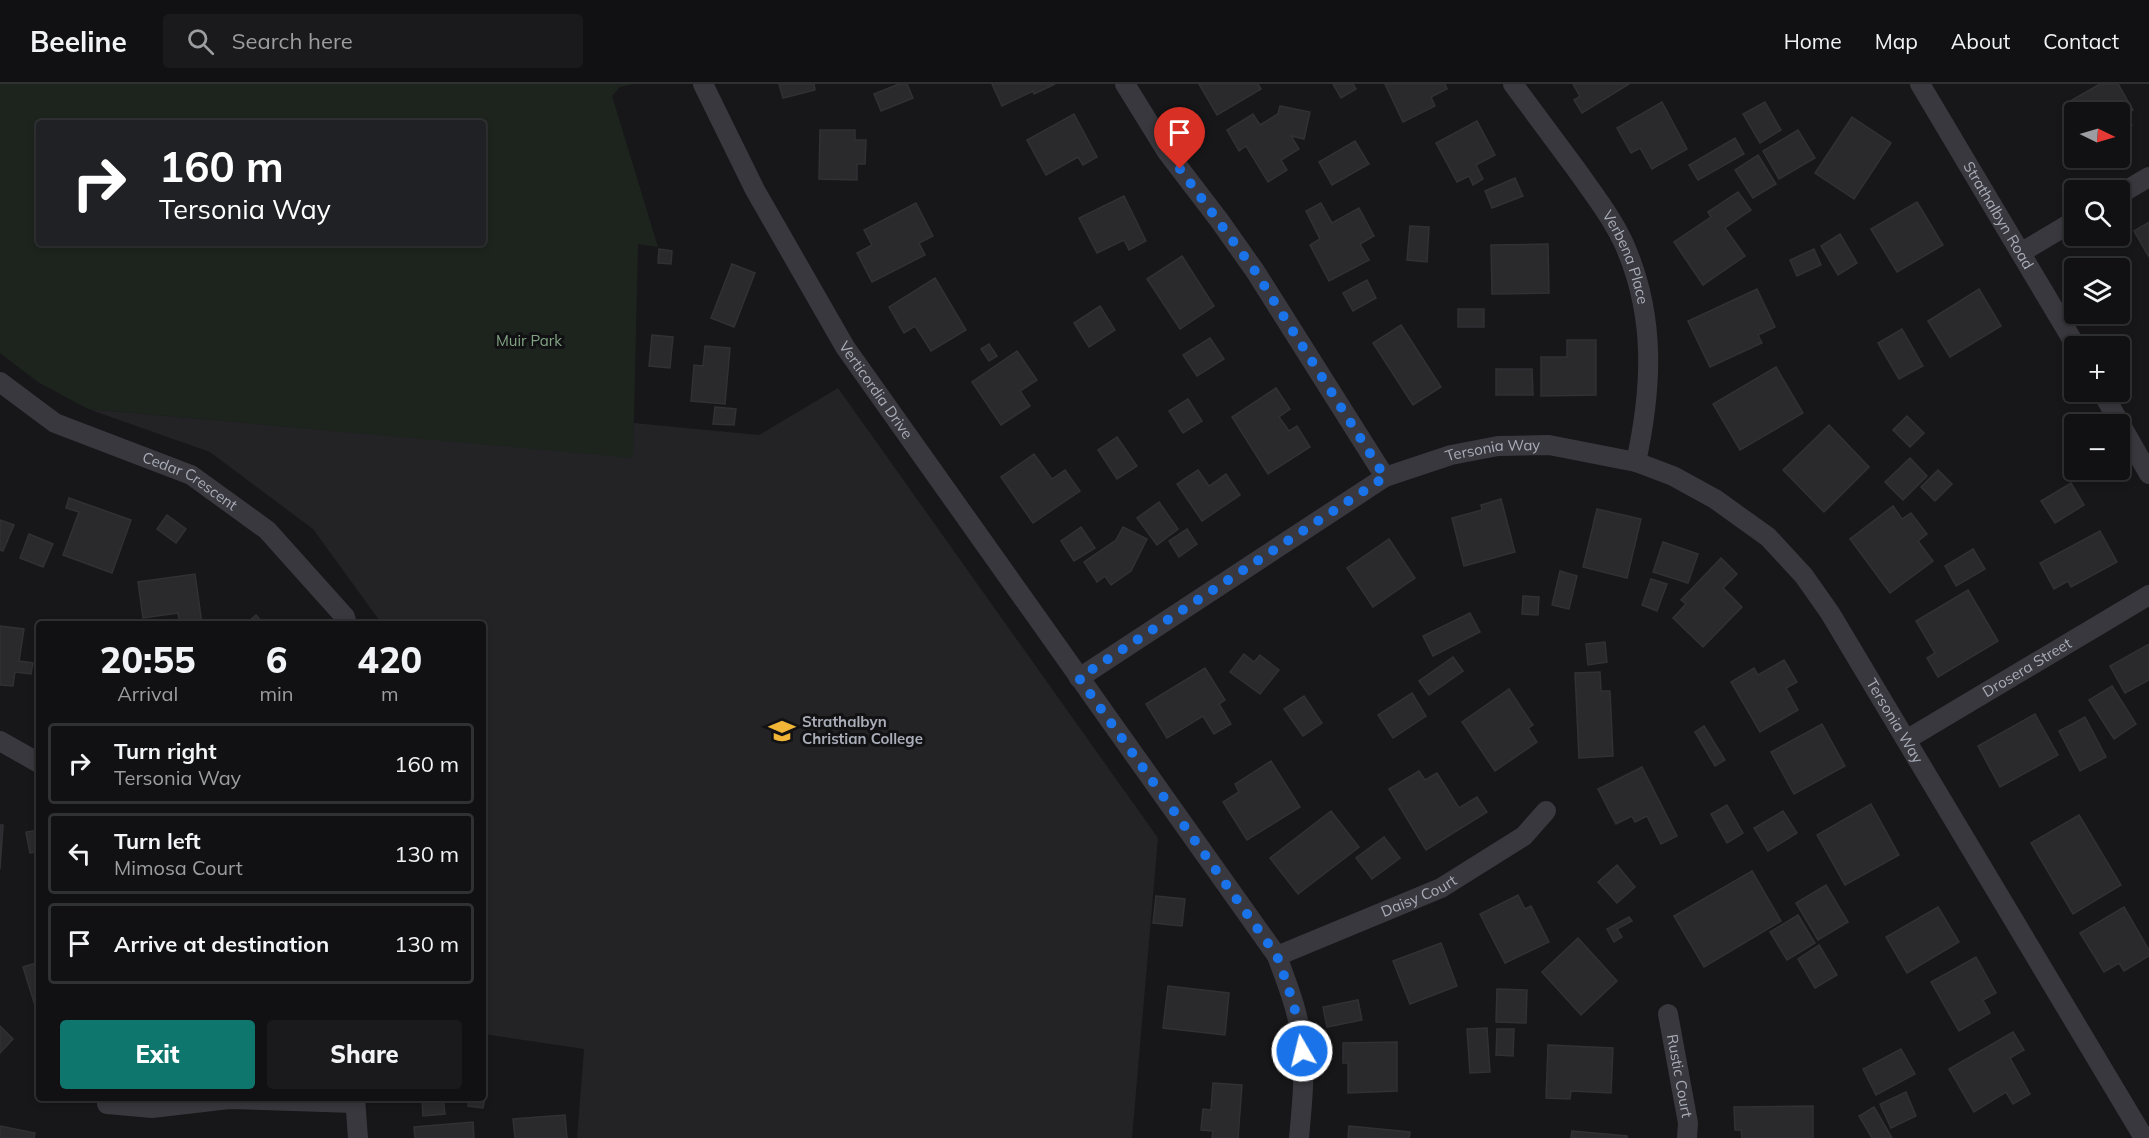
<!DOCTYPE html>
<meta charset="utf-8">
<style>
body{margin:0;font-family:Mulish,sans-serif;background:#1a1a1c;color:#f1f3f6;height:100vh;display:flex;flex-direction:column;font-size:22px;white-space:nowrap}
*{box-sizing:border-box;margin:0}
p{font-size:20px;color:#9c9da0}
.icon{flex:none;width:33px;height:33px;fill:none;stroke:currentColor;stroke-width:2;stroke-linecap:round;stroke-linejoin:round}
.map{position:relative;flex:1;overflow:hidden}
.side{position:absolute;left:36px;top:537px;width:450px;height:480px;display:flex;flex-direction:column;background:#111113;border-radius:6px;box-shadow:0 3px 9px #0003,0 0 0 2px #303133}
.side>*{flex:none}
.banner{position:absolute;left:36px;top:36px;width:450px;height:126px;border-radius:6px;box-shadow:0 3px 9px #0003,0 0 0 2px #303133;background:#202124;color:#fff;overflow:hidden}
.needle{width:39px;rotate:95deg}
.fabs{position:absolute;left:2064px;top:18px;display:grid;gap:12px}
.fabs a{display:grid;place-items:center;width:66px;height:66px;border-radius:6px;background:#111113;box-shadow:0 3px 9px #0003,0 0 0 2px #303133;font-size:30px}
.pin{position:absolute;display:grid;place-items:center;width:51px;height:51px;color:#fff;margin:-62px -26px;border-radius:50% 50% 50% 0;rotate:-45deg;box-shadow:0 0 6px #0007}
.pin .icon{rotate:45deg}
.me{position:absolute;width:66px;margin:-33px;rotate:352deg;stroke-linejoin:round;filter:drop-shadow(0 0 4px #0008)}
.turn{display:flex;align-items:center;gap:21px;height:126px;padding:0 24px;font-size:27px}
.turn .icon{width:78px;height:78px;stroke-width:2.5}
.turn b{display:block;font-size:42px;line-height:51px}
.eta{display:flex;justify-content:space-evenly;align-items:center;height:102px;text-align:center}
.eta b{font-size:36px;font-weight:800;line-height:42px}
.action{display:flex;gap:12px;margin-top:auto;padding:12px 24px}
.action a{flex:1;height:69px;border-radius:6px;background:#0f766e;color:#fff;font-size:24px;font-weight:800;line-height:69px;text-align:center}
.action a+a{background:#1a1a1c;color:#f1f3f6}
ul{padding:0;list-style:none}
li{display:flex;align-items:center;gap:18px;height:81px;margin:0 12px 9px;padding:0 12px;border:3px solid #303133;border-radius:6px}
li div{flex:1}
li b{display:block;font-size:22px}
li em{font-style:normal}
header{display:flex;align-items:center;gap:36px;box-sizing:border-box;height:84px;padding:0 30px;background:#111113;border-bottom:2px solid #303133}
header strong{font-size:28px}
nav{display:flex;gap:33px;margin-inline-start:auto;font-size:21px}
.search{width:420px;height:54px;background:#1a1a1c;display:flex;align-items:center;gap:15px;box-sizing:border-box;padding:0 21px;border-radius:6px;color:#9c9da0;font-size:22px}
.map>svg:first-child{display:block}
</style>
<header>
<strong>Beeline</strong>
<div class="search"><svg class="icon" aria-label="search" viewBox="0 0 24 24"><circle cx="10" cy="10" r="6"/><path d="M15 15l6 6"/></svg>Search here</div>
<nav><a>Home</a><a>Map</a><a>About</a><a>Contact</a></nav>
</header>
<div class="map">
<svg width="2149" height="1054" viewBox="0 0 2149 1054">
<rect width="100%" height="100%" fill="#171719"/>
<polygon fill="#232326" points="838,304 1158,754 1132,1054 577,1054 584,965 483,950 483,540 382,540 313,445 210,368 88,325 632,373 634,339 759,351"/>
<path fill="#1d241e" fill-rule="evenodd" d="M 0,0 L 633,0 L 620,3 L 612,12 L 658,163 L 638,160 L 633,374 L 88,325 L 38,298 L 0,269 ZM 39,39 L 483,39 L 483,159 L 39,159 Z"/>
<g fill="#2a2a2d" stroke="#313135" stroke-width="1.5">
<polygon points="779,0 814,0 815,6 783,14"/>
<polygon points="899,0 907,0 913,14 881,27 874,10"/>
<polygon points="992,0 1055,0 1034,10 1033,7 1002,22"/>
<polygon points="1199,0 1258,0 1261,5 1217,31"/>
<polygon points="1333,0 1353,0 1356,5 1341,14"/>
<polygon points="1385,0 1445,0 1447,5 1431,13 1435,22 1403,38"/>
<polygon points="1573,0 1629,0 1582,29 1574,16 1580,12"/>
<polygon points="2100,0 2118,0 2133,26 2126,30 2132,41 2120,48 2120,28 2079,28 2072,16"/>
<polygon points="1662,18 1687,65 1652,85 1640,64 1631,69 1617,44"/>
<polygon points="1765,18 1781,46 1760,59 1743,30"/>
<polygon points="1280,22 1310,28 1304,55 1291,52 1299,65 1281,76 1287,86 1268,98 1246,62 1239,67 1227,46 1253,30 1260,41 1278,30"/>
<polygon points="1074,30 1097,73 1083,81 1078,73 1046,91 1027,56"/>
<polygon points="1852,33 1891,59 1854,115 1815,89"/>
<polygon points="1477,37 1495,71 1476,81 1483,95 1473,101 1469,92 1457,98 1436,59"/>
<polygon points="820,46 855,46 855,56 866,56 865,80 857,80 857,96 819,95"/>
<polygon points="1798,46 1815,74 1779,95 1763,67"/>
<polygon points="1735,54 1744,70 1698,96 1689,81"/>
<polygon points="1355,57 1369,80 1332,101 1319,78"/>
<polygon points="1758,71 1776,100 1753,114 1735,86"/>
<polygon points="1515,94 1523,112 1492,124 1485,107"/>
<polygon points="1738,108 1751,126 1725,144 1745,172 1703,201 1674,158 1711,133 1708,128"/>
<polygon points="1124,112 1146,157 1129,166 1124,156 1097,169 1079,134"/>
<polygon points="1917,118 1943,161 1897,188 1871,145"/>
<polygon points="916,119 933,152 919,159 925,171 872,198 857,169 872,161 864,146"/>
<polygon points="1321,119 1332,139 1359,124 1374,152 1360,160 1369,176 1329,197 1310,161 1320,155 1306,127"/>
<polygon points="2149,138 2149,173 2134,147"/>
<polygon points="1410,142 1429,143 1427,178 1407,176"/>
<polygon points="1840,150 1857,179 1838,191 1821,162"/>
<polygon points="1548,160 1549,209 1492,210 1491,161"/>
<polygon points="659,165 672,167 671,180 658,179"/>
<polygon points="1814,165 1821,181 1797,192 1790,176"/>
<polygon points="1182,172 1214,222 1180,245 1147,195"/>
<polygon points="732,180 755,189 734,243 711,234"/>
<polygon points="935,194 966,246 931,267 915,242 904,249 889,223"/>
<polygon points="1367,196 1376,214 1353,227 1343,209"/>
<polygon points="1757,205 1775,243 1758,251 1762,259 1710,283 1688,237"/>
<polygon points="1979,205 2001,242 1950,273 1928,237"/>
<polygon points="1100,222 1115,246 1089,263 1074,239"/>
<rect x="1458" y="225" width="26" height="18"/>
<polygon points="1401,241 1441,303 1413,321 1373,259"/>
<polygon points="1902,245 1923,282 1899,295 1878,259"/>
<polygon points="652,251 673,253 670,284 649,282"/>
<polygon points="1210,254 1224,275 1197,292 1183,271"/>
<polygon points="1567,256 1596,256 1596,311 1541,312 1541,273 1567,273"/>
<polygon points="989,260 997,272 989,277 981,265"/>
<polygon points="705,262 730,264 725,320 691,317 694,281 703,282"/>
<polygon points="1017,267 1037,296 1020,307 1030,322 1001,341 972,298"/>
<polygon points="1776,283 1803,329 1740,366 1713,320"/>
<polygon points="1496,285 1532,285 1533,311 1496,311"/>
<polygon points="1276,304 1290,325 1279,333 1289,347 1297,342 1310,363 1268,390 1232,333"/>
<polygon points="1188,315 1202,337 1183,349 1169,327"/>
<polygon points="715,323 736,325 734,341 713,340"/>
<polygon points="1907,332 1924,349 1910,363 1893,346"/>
<polygon points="1829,341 1869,383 1824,428 1783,386"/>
<polygon points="1117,353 1137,382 1117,395 1098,366"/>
<polygon points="1034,370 1052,395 1065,386 1080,407 1033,439 1001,393"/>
<polygon points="1910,374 1927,392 1903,416 1885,398"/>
<polygon points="1198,386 1209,402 1226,390 1240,411 1202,437 1177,400"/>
<polygon points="1938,386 1952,400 1935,417 1921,403"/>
<polygon points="2071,399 2084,421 2055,439 2041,417"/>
<polygon points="69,414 131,436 112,489 63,471 79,428 66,424"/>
<polygon points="1501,415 1515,468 1464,482 1452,434 1482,426 1481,421"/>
<polygon points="1159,418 1178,445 1157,461 1137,434"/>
<polygon points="1893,422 1902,435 1911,429 1927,450 1918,457 1933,477 1890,509 1850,455"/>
<polygon points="1597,425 1641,435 1627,494 1583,483"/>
<polygon points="167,431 186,445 176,459 157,445"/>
<polygon points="0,436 14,441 3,467 0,466"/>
<polygon points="1081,443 1095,464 1074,477 1061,457"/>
<polygon points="1123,443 1147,455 1131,487 1111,501 1105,492 1097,498 1084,478 1116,456"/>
<polygon points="1187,445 1197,460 1179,473 1169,457"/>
<polygon points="2100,447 2117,478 2071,503 2068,497 2054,505 2040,479"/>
<polygon points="29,450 53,460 43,483 20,474"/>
<polygon points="1389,455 1415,494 1373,523 1347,484"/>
<polygon points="1663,458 1698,470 1688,499 1653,488"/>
<polygon points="1973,465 1985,485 1956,502 1945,482"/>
<polygon points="1721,474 1737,490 1723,504 1742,523 1703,563 1673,534 1686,520 1681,516"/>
<polygon points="1560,487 1577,492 1569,525 1552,521"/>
<polygon points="195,490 202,540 180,540 178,529 143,534 138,498"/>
<polygon points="1651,495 1667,500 1657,527 1642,521"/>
<polygon points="1968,506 1998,557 1938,593 1927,574 1935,569 1916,537"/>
<polygon points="1523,512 1539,513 1538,531 1522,530"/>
<polygon points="1470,529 1480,548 1433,572 1423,552"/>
<polygon points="256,531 264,540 246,540"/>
<polygon points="0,542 24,545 19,577 33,579 31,590 15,588 13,602 0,601"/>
<polygon points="1605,558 1607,578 1588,581 1586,560"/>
<polygon points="2149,560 2149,596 2125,609 2110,582"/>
<polygon points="1244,570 1254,578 1260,571 1279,586 1260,610 1230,588"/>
<polygon points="1453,573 1463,587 1429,611 1419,597"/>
<polygon points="1784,576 1797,598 1786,604 1798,626 1760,648 1731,598 1754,584 1758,591"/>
<polygon points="1205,584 1225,616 1219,620 1231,640 1214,650 1203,632 1167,654 1146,620"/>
<polygon points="1600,588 1601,607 1610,607 1613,672 1579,674 1575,589"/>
<polygon points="2112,602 2136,640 2114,655 2089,616"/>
<polygon points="1509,605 1533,641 1528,644 1537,658 1495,687 1462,638"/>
<polygon points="1412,609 1426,632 1393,654 1378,631"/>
<polygon points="1304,612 1322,639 1303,652 1284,625"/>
<polygon points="2035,630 2058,671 2000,703 1978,662"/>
<polygon points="2085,633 2106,673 2080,687 2059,647"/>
<polygon points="1822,640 1845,682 1794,710 1771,668"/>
<polygon points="1704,642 1725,676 1715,682 1695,648"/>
<polygon points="1271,677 1300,723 1247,756 1223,718 1239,708 1235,700"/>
<polygon points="1642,683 1677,752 1661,760 1647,732 1635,738 1632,732 1616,740 1598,705"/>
<polygon points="1419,687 1425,696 1437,689 1459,724 1477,713 1487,728 1426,766 1389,705"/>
<polygon points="1871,720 1899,771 1845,801 1817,751"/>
<polygon points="1727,721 1743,749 1727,759 1711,730"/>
<polygon points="1331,727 1359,763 1298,810 1270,774"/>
<polygon points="1783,727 1797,749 1768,767 1754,744"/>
<polygon points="2079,731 2121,801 2073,830 2031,759"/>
<polygon points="0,741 3,741 0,785"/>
<polygon points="39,746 39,797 35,768 30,769 26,748"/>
<polygon points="1384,753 1400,774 1372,795 1356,774"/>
<polygon points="1617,781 1635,803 1617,819 1598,798"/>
<polygon points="1752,787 1781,837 1704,883 1674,832"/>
<polygon points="1826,801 1848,838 1818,856 1796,819"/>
<polygon points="1518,811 1525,825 1531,822 1549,858 1505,879 1480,830"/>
<polygon points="1156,812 1185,815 1182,842 1153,839"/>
<polygon points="1938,823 1959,858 1907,889 1886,853"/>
<polygon points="2124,823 2149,866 2149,872 2124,887 2119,879 2104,888 2080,849"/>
<polygon points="1798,831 1815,859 1787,876 1770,848"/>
<polygon points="1629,833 1632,837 1617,845 1622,853 1614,858 1607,845"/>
<polygon points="1578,854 1617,897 1581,931 1542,888"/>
<polygon points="1441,859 1457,902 1410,920 1393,877"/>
<polygon points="1819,861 1837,891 1815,904 1798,875"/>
<polygon points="1976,873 1996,909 1983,916 1990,929 1959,947 1931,898"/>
<polygon points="39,878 39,934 23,883"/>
<polygon points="1168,902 1229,909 1225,951 1163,944"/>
<polygon points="1497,905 1527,906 1526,939 1496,938"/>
<polygon points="1358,916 1362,936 1327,943 1323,923"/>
<polygon points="0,942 13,955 0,969"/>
<polygon points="1487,944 1490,988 1470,989 1467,945"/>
<polygon points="1497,945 1514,945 1513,972 1496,971"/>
<polygon points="2013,948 2024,966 2010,974 2030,1010 2013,1020 2006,1008 1974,1028 1949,985"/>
<polygon points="1397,958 1397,1007 1348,1009 1348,979 1343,979 1343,959"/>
<polygon points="1548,961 1613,964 1611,1009 1571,1007 1570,1015 1546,1014"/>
<polygon points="1901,965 1915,990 1876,1011 1863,985"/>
<polygon points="1213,999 1242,1001 1238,1054 1212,1054 1213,1047 1201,1046 1203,1025 1211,1026"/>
<polygon points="483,1008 486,1009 483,1024 468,1022 469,1014 483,1014"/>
<polygon points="1906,1008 1916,1032 1891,1044 1880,1020"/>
<polygon points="443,1014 445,1030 423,1032 422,1015"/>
<polygon points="1813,1022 1813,1054 1742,1054 1741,1046 1735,1046 1734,1023"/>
<polygon points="1874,1023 1892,1054 1872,1054 1859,1032"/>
<polygon points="565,1031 567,1054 515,1054 513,1035"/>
<polygon points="473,1038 474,1054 415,1054 414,1043"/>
<polygon points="0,1042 35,1049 34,1054 0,1054"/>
<polygon points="1349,1042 1410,1048 1409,1054 1348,1054"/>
<polygon points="1572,1047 1627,1052 1627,1054 1571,1054"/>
</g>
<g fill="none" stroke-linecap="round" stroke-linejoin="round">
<g stroke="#38383e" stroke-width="20">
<path id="s1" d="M 703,0 L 755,106 L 845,263 L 1277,872 C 1286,897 1297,924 1301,952 C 1306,986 1302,1020 1299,1054"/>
<polyline points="1125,0 1167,68 1219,136 1255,187 1385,393"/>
<path id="s2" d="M 1513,0 C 1534,28 1555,57 1576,85 C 1593,109 1613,135 1625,162 C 1656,234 1652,304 1636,378"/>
<path id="s3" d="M 1920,0 L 2076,262"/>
<polyline points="2120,110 2149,93"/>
<polyline points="2022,168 2074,137"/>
<path id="s4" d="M 0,298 L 55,339 L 191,391 L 267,446 L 345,533 L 347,540"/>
<polyline points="2102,308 2149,390"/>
<path id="s5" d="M 1079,594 L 1385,393 L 1451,371 L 1498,362 L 1549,361 L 1636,378 L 1673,392 L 1715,415 L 1768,453 L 1804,492 L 1830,529 L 2144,1054"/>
<path id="s6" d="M 1906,656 L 2149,511"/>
<polyline points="0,657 39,679"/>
<path id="s7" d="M 1277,872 L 1441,804 L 1524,752 L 1546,727"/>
<path id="s8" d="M 1668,930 L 1688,1039 L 1687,1054"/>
<polyline points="355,1014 358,1054"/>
<polyline points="107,1020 152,1024 229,1015 354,1019"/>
</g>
</g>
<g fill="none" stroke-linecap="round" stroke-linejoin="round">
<path stroke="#1a73e8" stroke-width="10" stroke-dasharray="0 18" d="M 1180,85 L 1255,187 L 1385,393 L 1079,594 L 1277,872 C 1288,903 1300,934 1302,967"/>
</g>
<defs>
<g id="school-bare" transform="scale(2.07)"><path d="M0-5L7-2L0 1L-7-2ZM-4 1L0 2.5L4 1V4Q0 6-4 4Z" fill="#f1b637" stroke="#121214" stroke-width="2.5" paint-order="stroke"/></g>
</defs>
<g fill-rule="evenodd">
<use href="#school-bare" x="782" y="647"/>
</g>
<g text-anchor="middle" stroke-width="6" stroke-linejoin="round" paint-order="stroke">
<g font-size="15" fill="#a9adb8" stroke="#121214">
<text dy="5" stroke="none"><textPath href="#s3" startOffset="153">Strathalbyn Road</textPath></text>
<text dy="5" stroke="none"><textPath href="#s2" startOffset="208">Verbena Place</textPath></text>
<text dy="5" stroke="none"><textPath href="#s1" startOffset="352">Verticordia Drive</textPath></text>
<text dy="5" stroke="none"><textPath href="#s5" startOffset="478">Tersonia Way</textPath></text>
<text dy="5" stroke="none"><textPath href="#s4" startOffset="216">Cedar Crescent</textPath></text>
<text dy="5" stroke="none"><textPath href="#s6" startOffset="141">Drosera Street</textPath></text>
<text dy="5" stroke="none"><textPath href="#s5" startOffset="1000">Tersonia Way</textPath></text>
<text dy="5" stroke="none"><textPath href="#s7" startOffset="154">Daisy Court</textPath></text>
<text dy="5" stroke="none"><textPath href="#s8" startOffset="63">Rustic Court</textPath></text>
</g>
<g font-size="15" fill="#80a383" stroke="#121214">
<text x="529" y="262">Muir Park</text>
</g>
<g font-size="15" font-weight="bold" fill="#a9adb8" stroke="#121214" text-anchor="start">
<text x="802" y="643">Strathalbyn<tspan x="802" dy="17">Christian College</tspan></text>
</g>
</g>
</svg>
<div class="fabs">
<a><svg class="needle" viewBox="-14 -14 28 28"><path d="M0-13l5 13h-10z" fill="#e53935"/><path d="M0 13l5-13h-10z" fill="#9c9da0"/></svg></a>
<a><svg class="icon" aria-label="search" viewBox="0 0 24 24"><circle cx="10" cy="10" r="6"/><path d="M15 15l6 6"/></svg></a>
<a><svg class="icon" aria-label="layers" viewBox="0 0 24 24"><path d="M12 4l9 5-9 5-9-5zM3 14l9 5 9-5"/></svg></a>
<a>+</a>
<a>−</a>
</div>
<div class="pin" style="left:1180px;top:85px;background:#d93025"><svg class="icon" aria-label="arrive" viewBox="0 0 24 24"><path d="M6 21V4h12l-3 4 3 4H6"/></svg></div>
<svg class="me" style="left:1302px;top:967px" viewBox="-20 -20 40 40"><circle r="17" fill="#1a73e8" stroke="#fff" stroke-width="3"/><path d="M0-11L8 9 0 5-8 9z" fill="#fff"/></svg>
<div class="banner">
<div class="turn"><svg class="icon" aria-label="right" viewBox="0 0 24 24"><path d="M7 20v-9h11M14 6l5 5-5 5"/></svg><div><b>160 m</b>Tersonia Way</div></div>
</div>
<section class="side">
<div class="eta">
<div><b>20:55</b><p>Arrival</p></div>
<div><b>6</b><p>min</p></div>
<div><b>420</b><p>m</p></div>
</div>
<ul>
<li><svg class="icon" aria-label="right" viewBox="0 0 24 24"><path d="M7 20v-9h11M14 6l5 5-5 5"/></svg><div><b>Turn right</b><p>Tersonia Way</p></div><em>160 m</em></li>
<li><svg class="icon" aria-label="left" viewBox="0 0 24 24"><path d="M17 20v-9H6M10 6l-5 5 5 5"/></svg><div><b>Turn left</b><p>Mimosa Court</p></div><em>130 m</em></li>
<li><svg class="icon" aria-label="arrive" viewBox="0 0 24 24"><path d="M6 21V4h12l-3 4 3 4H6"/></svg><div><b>Arrive at destination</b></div><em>130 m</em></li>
</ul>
<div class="action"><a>Exit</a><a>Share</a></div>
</section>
</div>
